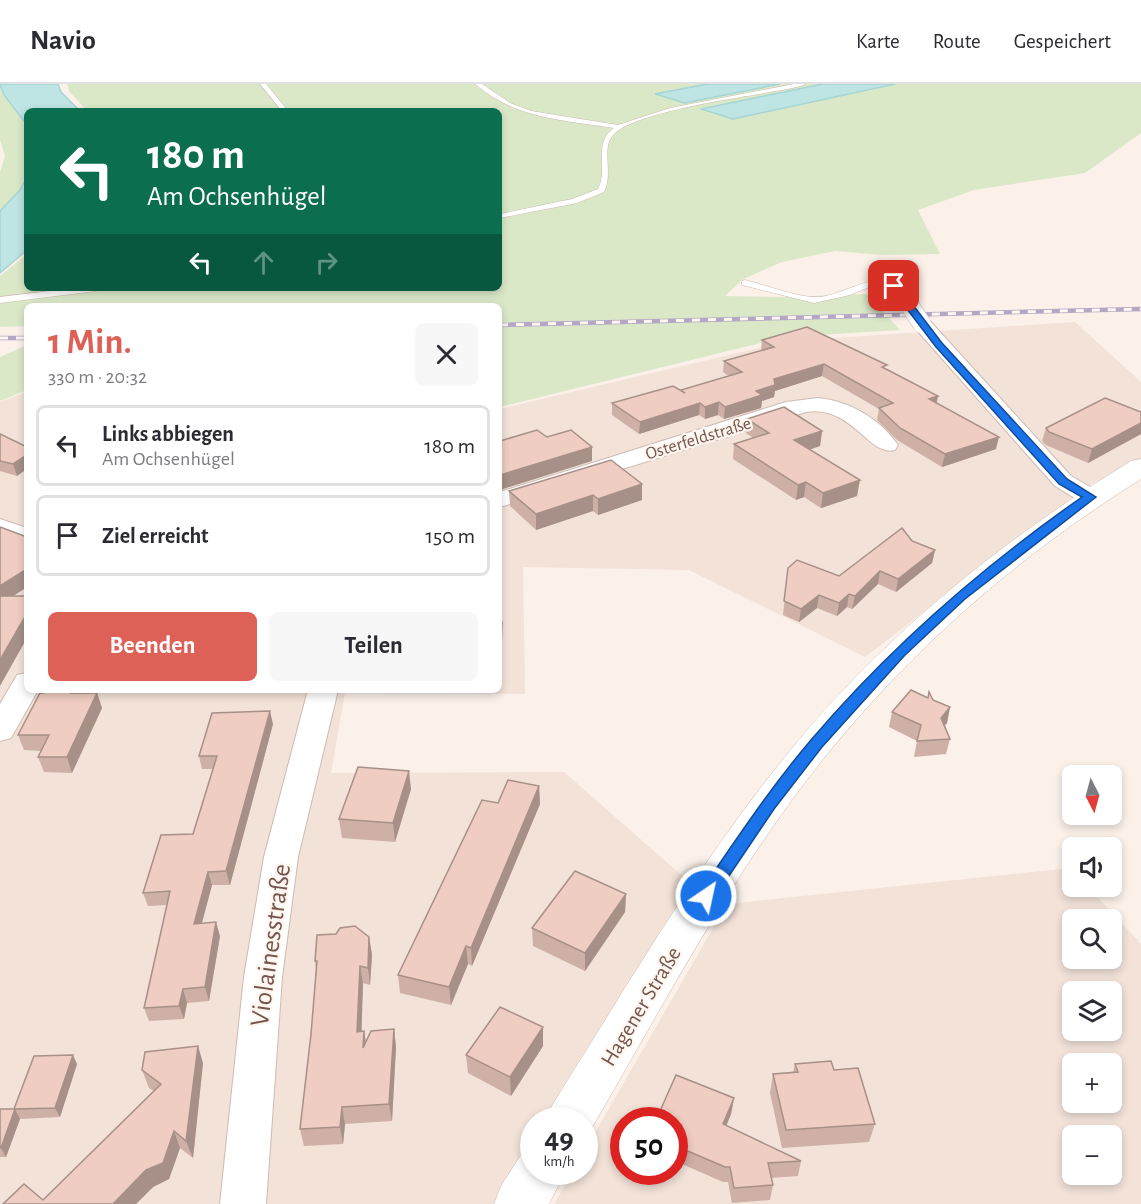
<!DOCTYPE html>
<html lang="de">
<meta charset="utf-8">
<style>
body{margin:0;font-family:"Alegreya Sans",sans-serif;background:#f7f7f7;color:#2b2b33;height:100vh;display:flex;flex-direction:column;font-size:22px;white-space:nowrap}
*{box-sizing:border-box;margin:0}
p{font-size:20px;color:#7c7c81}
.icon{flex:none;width:33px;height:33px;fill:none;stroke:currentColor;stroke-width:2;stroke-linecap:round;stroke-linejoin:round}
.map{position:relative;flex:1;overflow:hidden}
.drawer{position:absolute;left:24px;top:219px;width:478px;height:390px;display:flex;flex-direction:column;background:#fff;border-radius:9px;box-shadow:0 3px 9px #0003}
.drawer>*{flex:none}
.top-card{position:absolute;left:24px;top:24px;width:478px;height:183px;border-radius:9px;box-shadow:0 3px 9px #0003;background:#0b6e4f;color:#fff;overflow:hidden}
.needle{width:39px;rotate:174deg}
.controls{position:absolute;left:1062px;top:681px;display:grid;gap:12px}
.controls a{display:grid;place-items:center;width:60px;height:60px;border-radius:9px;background:#fff;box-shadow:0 3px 9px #0003;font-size:30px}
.speed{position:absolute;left:520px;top:1023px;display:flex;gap:12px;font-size:30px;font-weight:700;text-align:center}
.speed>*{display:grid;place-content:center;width:78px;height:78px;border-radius:50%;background:#fff;box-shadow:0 3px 9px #0003;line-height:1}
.speed small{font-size:15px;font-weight:400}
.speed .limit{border:9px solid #d22;background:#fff;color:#111}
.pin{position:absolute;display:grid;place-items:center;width:51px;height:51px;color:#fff;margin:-26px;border-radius:12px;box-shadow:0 3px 9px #0006}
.me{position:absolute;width:66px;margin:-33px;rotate:34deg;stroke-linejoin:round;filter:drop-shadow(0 0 4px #0008)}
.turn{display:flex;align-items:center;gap:21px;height:126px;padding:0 24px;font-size:27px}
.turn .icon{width:78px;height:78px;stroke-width:2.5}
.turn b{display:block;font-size:42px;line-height:51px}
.lanes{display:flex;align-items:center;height:57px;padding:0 24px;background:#0003;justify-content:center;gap:30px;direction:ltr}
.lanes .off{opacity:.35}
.round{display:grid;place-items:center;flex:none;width:63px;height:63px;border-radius:9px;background:#f7f7f7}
.headline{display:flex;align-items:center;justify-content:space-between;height:102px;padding:0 24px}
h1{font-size:36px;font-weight:700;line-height:45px;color:#dd6157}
.button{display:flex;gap:12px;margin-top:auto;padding:12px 24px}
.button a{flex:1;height:69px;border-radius:9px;background:#dd6157;color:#fff;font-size:24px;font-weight:700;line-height:69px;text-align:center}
.button a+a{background:#f7f7f7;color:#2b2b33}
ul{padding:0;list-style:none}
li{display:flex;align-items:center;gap:18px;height:81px;margin:0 12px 9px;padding:0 12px;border:3px solid #e1e1e2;border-radius:9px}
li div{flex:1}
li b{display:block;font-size:22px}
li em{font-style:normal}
header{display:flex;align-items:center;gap:36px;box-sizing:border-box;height:84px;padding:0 30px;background:#fff;border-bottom:2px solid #e1e1e2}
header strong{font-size:28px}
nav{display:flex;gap:33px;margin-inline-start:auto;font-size:21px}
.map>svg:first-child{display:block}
</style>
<header>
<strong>Navio</strong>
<nav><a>Karte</a><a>Route</a><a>Gespeichert</a></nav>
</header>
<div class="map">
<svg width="1141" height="1120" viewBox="0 0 1141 1120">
<rect width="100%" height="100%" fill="#fbf1e9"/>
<g fill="#f2e2d8" fill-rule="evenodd">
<polygon points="1075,238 1141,298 1141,374 1085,404 865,573 689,486 523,483 525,610 345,609 331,689 564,688 704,811 547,1036 534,1036 534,1055 519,1076 496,1120 0,1120 0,318 27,308 27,606 500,606 500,325 788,257"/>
<path d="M 1071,784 L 1072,802 L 1088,803 L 1141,860 L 1141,1120 L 554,1120 L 573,1088 L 585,1088 L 585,1066 L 727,820 ZM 1072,836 L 1112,836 L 1112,874 L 1072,874 ZM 1072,908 L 1112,908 L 1112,946 L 1072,946 ZM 1072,980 L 1112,980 L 1112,1018 L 1072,1018 ZM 624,1036 L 675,1036 L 675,1088 L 624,1088 ZM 1072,1052 L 1112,1052 L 1112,1090 L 1072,1090 Z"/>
</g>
<g fill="#dae8c8">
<polygon points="67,0 1141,0 1141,49 1085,89 974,106 918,126 940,170 882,171 835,167 782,178 743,195 725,212 781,213 867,210 900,246 785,253 500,323 500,222 27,222 27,242 0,243 0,192 27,170 27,204 500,204 500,27 87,27 69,7"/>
<polygon points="0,1 4,11 27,41 27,93 20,106 0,127 0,88 5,72 0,56"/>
<polygon points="27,261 27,306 0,317 0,273"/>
</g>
<g fill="#bee4e4" stroke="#a5d5d5" stroke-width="1.5">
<polygon points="0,0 58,0 61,8 80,27 27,27 27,41 4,11"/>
<polygon points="707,0 780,0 685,19 655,10"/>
<polygon points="823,0 895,0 733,35 701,25"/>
<polygon points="27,93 27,166 0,189 0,127 20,106"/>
</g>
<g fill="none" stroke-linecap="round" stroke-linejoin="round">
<g stroke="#cfbab2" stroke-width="1">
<g id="service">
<polygon points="260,0 266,0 288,27 282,27"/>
<path d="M 475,0 L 482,0 L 510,19 L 531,27 L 618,41 L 670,24 L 794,0 L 806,0 C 794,5 778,6 765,9 C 734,14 634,29 614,50 C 600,64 614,89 604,108 L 577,119 L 500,134 L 500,130 L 572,115 L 598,105 C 609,85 592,59 614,44 C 563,36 516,35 475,0 Z"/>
<path d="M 745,196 C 765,201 794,212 813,213 C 841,215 871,185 898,202 L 894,205 L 872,202 L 850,211 L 814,219 L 742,201 L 742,197 Z"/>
<polygon points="76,204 100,204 96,207 0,219 0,213"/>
</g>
</g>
<g stroke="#cfbab2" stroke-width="2">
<g id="minor">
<path d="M 894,197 C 905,199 913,213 919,222 L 917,226 L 903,226 L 885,202 L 888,198 Z"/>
<path d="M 922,234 L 929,236 L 1071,392 L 1099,408 L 1102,413 L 1099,418 C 1082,422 1069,410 1055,402 L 915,244 L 913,240 L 915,236 Z"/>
<path d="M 818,314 C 850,317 880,335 898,361 L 895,366 C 868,373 853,321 806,328 L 500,423 L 500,408 L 786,318 Z"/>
<polygon points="0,435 27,444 27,460 0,451"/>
<polygon points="27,589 27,606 38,606 11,654 0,657 0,620 17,591"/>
<polygon points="308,606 338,606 298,773 282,893 266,1120 220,1120 244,893 264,773"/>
</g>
</g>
<g stroke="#d1bab0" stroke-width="1">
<g id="secondary">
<path d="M 1141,375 L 1141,395 C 1018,472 911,565 820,679 C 729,794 661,926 587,1052 L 585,1053 L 585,1036 L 545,1036 L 553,1020 C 629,899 702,773 793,663 C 889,547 1004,455 1131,377 Z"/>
<polygon points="534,1065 534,1088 565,1088 549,1120 494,1120 501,1102 521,1071"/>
</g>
</g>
<use href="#service" fill="#fff" fill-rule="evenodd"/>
<use href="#minor" fill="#fff" fill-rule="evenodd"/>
<use href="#secondary" fill="#fff" fill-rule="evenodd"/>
<g stroke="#b3a7c5" stroke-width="4.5">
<g id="rail">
<polyline points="500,241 1141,225"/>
<polyline points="0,254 27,254"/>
</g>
</g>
<use href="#rail" stroke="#fef6ef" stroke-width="3" stroke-dasharray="8" stroke-linecap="butt"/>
<g stroke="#cfbab2" stroke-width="19" stroke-linecap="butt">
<polyline id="minor-bridge" points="910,222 922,240"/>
</g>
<use href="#minor-bridge" stroke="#fff" stroke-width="18"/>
</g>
<g fill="#ceb0a7">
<polygon points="762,256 887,285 938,312 937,319 996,365 942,383 897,356 877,336 879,325 822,292 775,307 774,313 762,317 761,324 724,335 718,331 705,335 699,331 639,350 612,331 612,319 681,307 729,292 723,288 724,277 761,267"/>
<polygon points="1141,328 1141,350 1088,379 1046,361 1042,357 1046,344"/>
<polygon points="747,335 822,347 820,362 809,366 857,412 821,424 804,413 796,416 733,375 734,360 753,354 746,349"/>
<polygon points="0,350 27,363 17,392 0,387"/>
<polygon points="642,400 642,416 598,431 593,427 536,446 510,422 509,407"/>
<polygon points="912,457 935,466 932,479 896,508 878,500 852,525 847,523 837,532 817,524 799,538 783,531 788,484 839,492"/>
<polygon points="500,538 502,555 502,582 500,582"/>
<polygon points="46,606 85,606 84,609 97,609 102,624 72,689 44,688 38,673 41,667 24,666 18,651"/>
<polygon points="933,616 950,623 947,639 945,641 950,655 946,670 914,673 917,657 889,643 892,628"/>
<polygon points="273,640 230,801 212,801 202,839 220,852 209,917 187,919 184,935 149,937 144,924 167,821 148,822 143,809 193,750 213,685 202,685 199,672"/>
<polygon points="539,702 540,720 472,882 468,880 451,921 400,909 398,891 498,719"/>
<polygon points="411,705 395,758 342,754 339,735"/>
<polygon points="626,810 625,828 585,887 533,862 532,844"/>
<polygon points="369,853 372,871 370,901 363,899 361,947 366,958 394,945 396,963 392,1037 345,1040 343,1060 304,1062 300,1045 311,950 316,886 315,877"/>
<polygon points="543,943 543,962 511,1012 468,989 466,971"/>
<polygon points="203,979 193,1074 180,1064 169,1095 153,1103 136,1120 3,1120 43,1116 154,1007 149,1004 142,986"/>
<polygon points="77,980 60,1033 20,1035 6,1073 0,1073 0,1025 14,1025"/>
<polygon points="795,980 834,986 875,1040 869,1058 782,1064 770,1009 773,990 793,989"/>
<polygon points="734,1014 731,1030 726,1042 801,1077 798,1092 771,1094 773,1101 770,1116 732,1119 728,1098 723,1098 675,1077 676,1067 675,1066 675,1036"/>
</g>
<g fill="#a79088">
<polygon points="824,280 822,292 775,307 774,313 762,317 761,324 724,335 725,323 756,307 774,295"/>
<polygon points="938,312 935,324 929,315"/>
<polygon points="719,318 718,331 705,335 705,323"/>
<polygon points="700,319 699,331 639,350 640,338"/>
<polygon points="1141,339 1141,350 1088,379 1092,365"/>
<polygon points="822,347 820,362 793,371 794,356"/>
<polygon points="999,353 996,365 942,383 945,370"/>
<polygon points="592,363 592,377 500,406 500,391"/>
<polygon points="27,371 27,385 17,392 13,380"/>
<polygon points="860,396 857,412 821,424 823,409"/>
<polygon points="806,398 804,413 796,416 798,401"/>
<polygon points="642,400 642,416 598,431 598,415"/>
<polygon points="593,411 593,427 536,446 536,430"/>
<polygon points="935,466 932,479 896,508 898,495"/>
<polygon points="27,485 27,503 0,521 0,502"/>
<polygon points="880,487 878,500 852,525 855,512"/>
<polygon points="849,510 847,523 837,532 839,519"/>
<polygon points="819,511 817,524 799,538 801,525"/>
<polygon points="27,529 27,554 0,602 0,576"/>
<polygon points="502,538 502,582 501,564"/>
<polygon points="73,606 85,606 76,624 71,609"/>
<polygon points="97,609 102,624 72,689 67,673"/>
<polygon points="950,623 947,639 937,650 941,634"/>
<polygon points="270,627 273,640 230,801 226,787"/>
<polygon points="409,687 411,705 395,758 393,739"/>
<polygon points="539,702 540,720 472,882 471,864"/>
<polygon points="208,788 212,801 198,853 194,840"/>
<polygon points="626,810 625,828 585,887 585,869"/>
<polygon points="216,838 220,852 209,917 205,903"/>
<polygon points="369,853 372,871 370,901 368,884"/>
<polygon points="466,862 468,880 451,921 449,903"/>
<polygon points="360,882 363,899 361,965 357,948"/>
<polygon points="183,905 187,919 184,935 179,922"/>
<polygon points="543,943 543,962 511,1012 510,993"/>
<polygon points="394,945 396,963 392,1037 389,1020"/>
<polygon points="364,947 367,964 363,964"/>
<polygon points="198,962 203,979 193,1074 186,1057"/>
<polygon points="73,971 77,980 60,1033 55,1024"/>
<polygon points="734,1014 731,1030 721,1055 723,1040"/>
<polygon points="342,1023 345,1040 343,1060 340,1043"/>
<polygon points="15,1025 20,1035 6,1073 1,1064"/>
<polygon points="174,1047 180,1064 169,1095 153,1103 136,1120 113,1120"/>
</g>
<g fill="#efcdc2" stroke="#a79088" stroke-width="1.5">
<polygon points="807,243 887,281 882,283 938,312 929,315 999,353 945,370 900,344 879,324 893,319 824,280 774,295 775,301 756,307 762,311 725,323 719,318 705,323 700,319 640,338 612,319 673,302 685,309 681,306 742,288 724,277 774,263 762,256"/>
<polygon points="1105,314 1141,328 1141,339 1092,365 1049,348 1046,344"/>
<polygon points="784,323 822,347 794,356 860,396 823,409 806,398 798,401 734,360 769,349 747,335"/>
<polygon points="537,346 547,353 571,346 592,363 500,391 500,357"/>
<polygon points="0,350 27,363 27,371 13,380 0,377"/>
<polygon points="611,376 642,400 598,415 593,411 536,430 509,407"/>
<polygon points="0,443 27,453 27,485 0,502"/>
<polygon points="902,444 912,457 935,466 898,495 880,487 855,512 849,510 839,519 819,511 801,525 784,517 788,484 797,476 839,492"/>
<polygon points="0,512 27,512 27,529 0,576"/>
<polygon points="500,538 502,538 501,564 500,564"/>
<polygon points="46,606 73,606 71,609 97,609 67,673 38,673 49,651 18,651 40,609 44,609"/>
<polygon points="911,606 928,614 929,608 933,616 950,623 941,634 950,655 917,657 921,641 892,628"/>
<polygon points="270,627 226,787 208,788 194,840 216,838 205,903 183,905 179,922 144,924 170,807 143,809 161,751 193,750 217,672 199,672 212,629"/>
<polygon points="358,683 409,687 393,739 339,735"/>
<polygon points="508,696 539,702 471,864 466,862 449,903 398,891 482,716 498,719"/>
<polygon points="575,787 626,810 585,869 532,844"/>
<polygon points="355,842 369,853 368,884 360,882 357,948 364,947 363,964 371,947 394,945 389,1020 342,1023 340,1043 300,1045 311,950 317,877 315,877 317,851 336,850 340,844"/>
<polygon points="500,923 543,943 510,993 466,971"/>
<polygon points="198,962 186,1057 174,1047 163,1079 146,1086 113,1120 3,1120 24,1100 43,1116 161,1000 142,986 145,968"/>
<polygon points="73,971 55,1024 15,1025 1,1064 0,1064 0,1025 14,1025 34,972"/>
<polygon points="831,977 834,986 858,984 875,1040 786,1046 773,990 798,988 795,980"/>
<polygon points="676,991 734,1014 723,1040 801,1077 768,1079 773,1101 734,1104 730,1083 725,1083 676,1062 680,1052 675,1050 675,1036 656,1036"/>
</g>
<path fill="#1a73e8" stroke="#114b97" stroke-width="1.5" d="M 891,200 L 897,200 L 942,259 L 1067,395 L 1096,413 L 965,515 L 905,571 L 822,663 L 774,725 L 712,817 L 706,819 L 700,817 L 698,812 L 700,808 C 736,756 770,704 811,656 C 890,563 982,483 1082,413 L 1059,400 L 936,263 L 891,204 Z"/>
<g text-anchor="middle" stroke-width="4.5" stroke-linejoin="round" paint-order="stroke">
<g font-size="18" fill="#74564e" stroke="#fef6ef">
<text transform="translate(698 354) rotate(-17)" y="6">Osterfeldstraße</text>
</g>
<g font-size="22" fill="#74564e" stroke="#fef6ef">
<text transform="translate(640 922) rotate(-59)" y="8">Hagener Straße</text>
</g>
<g font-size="27" fill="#74564e" stroke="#fef6ef">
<text transform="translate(270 861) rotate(-82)" y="9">Violainesstraße</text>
</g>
</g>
</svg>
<div class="controls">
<a><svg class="needle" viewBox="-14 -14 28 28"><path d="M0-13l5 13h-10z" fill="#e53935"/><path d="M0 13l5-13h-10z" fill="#7c7c81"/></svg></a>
<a><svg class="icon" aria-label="sound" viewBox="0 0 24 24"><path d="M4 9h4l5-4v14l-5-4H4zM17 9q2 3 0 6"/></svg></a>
<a><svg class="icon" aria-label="search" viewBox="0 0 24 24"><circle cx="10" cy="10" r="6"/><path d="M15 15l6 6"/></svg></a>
<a><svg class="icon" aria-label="layers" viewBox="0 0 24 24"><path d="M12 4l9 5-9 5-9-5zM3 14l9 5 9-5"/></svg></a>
<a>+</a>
<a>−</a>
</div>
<div class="speed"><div>49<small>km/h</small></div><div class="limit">50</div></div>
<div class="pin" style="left:894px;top:202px;background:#d93025"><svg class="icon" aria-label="arrive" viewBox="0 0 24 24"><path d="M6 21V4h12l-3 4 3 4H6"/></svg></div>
<svg class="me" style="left:706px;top:812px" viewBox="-20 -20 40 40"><circle r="17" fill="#1a73e8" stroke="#fff" stroke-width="3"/><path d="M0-11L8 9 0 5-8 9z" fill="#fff"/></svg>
<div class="top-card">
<div class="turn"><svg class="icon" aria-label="left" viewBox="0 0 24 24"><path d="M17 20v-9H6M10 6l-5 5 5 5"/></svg><div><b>180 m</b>Am Ochsenhügel</div></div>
<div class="lanes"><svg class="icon" aria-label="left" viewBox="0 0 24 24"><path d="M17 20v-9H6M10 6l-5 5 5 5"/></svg><svg class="icon off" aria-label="ahead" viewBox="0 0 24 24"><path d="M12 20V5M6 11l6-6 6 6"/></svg><svg class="icon off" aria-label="right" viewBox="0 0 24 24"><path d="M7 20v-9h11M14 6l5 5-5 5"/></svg></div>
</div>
<section class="drawer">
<div class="headline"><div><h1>1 Min.</h1><p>330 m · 20:32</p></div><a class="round"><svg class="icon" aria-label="close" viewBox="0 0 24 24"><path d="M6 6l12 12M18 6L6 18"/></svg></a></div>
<ul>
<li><svg class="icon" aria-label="left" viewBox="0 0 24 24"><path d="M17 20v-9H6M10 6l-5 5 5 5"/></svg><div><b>Links abbiegen</b><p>Am Ochsenhügel</p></div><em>180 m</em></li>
<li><svg class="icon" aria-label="arrive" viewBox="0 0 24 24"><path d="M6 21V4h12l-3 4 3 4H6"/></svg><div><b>Ziel erreicht</b></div><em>150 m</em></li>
</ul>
<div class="button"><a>Beenden</a><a>Teilen</a></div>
</section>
</div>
